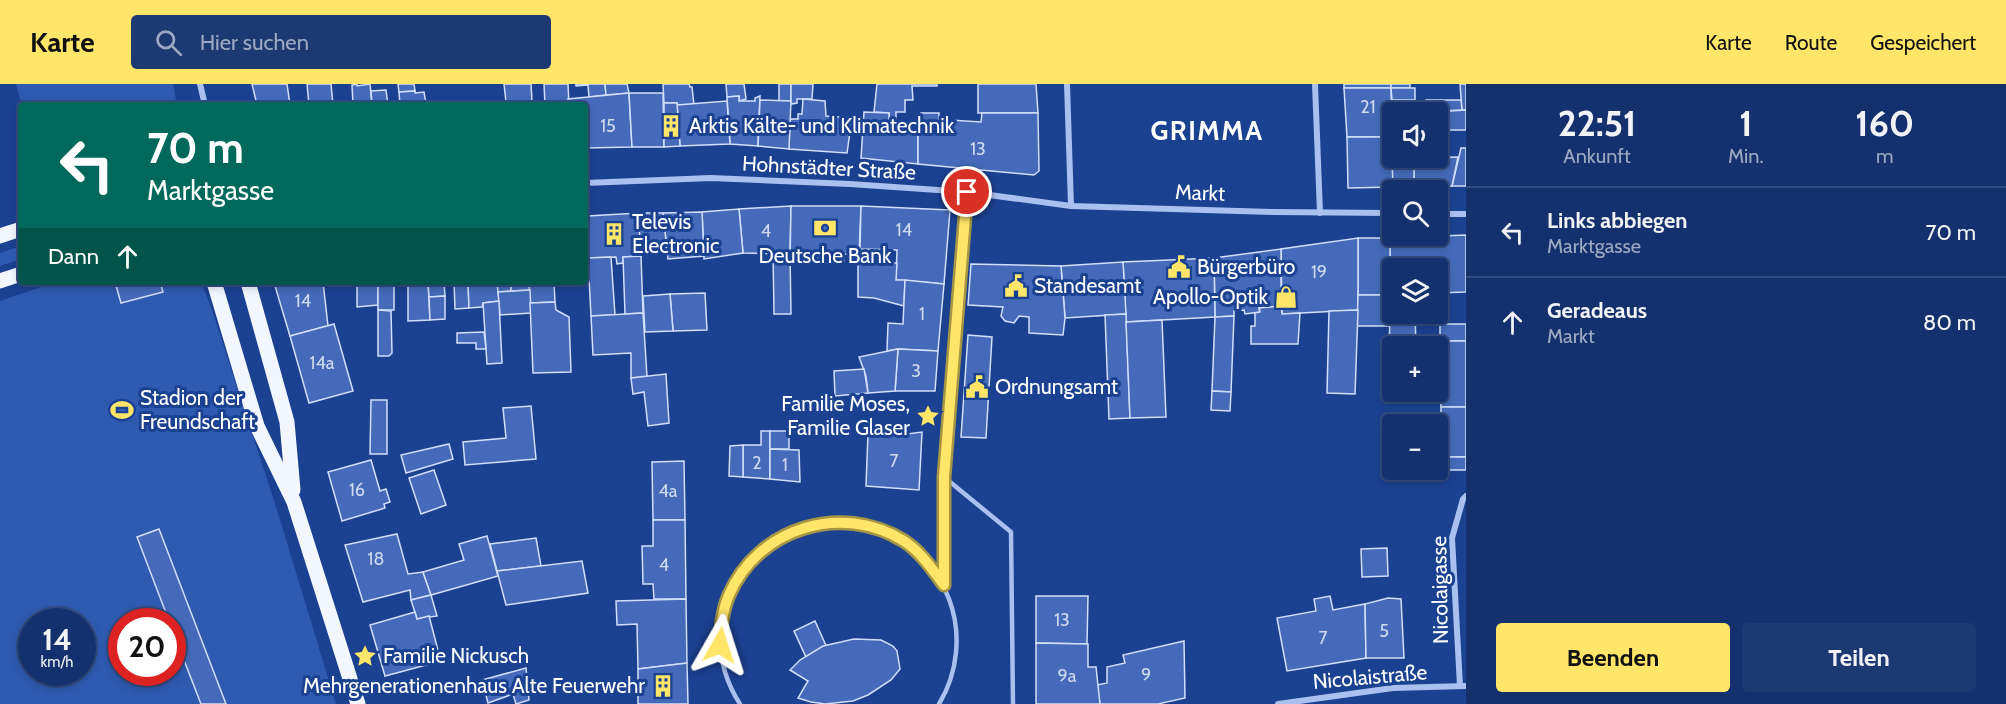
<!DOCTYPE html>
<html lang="de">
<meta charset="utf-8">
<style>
body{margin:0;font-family:Cabin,sans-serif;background:#1d3972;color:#f1f3f6;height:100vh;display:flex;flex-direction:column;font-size:22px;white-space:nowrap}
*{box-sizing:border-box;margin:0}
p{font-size:20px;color:#9da9c2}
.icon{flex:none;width:33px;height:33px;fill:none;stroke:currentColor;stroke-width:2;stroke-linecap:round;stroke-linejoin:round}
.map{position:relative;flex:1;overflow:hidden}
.panel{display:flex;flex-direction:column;background:#14316d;width:540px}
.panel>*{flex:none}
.hud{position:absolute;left:18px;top:18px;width:570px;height:183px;border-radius:6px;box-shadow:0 3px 9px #0003,0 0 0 2px #334c80;background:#00695c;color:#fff;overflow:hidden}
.controls{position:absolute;left:1382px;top:18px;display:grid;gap:12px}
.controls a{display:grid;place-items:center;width:66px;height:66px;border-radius:6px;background:#14316d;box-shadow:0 3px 9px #0003,0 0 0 2px #334c80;font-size:30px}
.speed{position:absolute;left:18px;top:524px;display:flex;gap:12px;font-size:30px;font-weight:700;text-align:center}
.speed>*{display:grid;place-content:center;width:78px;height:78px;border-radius:50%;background:#14316d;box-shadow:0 3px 9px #0003,0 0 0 2px #334c80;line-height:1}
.speed small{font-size:15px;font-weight:400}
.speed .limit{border:9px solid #d22;background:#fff;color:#111}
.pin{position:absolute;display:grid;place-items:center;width:51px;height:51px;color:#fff;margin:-26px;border:3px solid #fff;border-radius:50%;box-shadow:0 2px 6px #0007}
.me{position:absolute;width:66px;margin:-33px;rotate:6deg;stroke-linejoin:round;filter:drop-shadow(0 0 4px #0008)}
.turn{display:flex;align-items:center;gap:21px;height:126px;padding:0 30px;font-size:27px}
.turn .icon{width:78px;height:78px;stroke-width:2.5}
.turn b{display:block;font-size:42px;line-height:51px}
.then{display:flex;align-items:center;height:57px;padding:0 30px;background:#0003;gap:12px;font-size:22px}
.eta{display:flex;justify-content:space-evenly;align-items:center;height:102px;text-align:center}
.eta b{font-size:36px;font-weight:800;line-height:42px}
.primary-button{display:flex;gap:12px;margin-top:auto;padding:12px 30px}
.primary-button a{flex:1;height:69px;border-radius:6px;background:#ffe568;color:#111;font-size:24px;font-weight:800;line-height:69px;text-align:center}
.primary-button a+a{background:#1d3972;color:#f1f3f6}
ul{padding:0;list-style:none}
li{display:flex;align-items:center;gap:18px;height:90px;padding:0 30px;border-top:2px solid #334c80}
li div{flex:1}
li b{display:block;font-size:22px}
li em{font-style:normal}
header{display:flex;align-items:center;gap:36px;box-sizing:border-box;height:84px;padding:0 30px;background:#ffe568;color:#111}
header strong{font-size:28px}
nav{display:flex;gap:33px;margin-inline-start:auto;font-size:21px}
.search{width:420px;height:54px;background:#1d3972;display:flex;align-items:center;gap:15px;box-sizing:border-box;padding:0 21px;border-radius:6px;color:#9da9c2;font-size:22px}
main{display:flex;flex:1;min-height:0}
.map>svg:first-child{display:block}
</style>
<header>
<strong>Karte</strong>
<div class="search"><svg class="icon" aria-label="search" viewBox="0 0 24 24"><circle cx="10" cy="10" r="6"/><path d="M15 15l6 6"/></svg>Hier suchen</div>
<nav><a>Karte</a><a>Route</a><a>Gespeichert</a></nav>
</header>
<main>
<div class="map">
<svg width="1466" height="620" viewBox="0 0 1466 620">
<rect width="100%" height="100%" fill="#1b4191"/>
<g fill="#2e5aaf" fill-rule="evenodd">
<polygon points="16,0 173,0 177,21 22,21"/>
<polygon points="21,162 21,175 0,182 0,169"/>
<path d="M 56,198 L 201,198 L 212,226 L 277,426 L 336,620 L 0,620 L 0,217 ZM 32,537 L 82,537 L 82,588 L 32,588 ZM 122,537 L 172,537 L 172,588 L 122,588 Z"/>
</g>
<g fill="#446ab9" stroke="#d1dffa" stroke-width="1.5">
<polygon points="252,0 287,0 290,21 257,21"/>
<polygon points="307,0 331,0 333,21 309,21"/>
<polygon points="357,0 357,2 370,0 372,21 353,21 352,1"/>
<polygon points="398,0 414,0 415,7 399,8"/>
<polygon points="504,0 531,0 532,17 516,19 517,21 506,18"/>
<polygon points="544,0 568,0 569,21 545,21"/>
<polygon points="576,0 605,0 606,11 589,13 588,1 576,2"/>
<polygon points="605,0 627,0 629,9 606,11"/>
<polygon points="663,0 689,0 690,3 692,3 694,21 677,21 677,19 664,19"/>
<polygon points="726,0 744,0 746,15 739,17 739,12 727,13"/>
<rect x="779" y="0" width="12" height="17"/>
<polygon points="791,0 813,0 812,15 797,15 797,19 791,20"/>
<polygon points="877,0 937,0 937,2 912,2 913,16 905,16 905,28 896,28 896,37 889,37 889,29 874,28"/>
<polygon points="978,0 1036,0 1038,29 978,29"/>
<rect x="1344" y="0" width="47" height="4"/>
<rect x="1391" y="0" width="19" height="4"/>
<polygon points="1460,0 1466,0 1466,26 1462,26"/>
<polygon points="1344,4 1391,4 1392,53 1347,53"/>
<polygon points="1391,4 1415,4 1415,16 1392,16"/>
<polygon points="386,6 388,21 372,21 371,7"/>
<polygon points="415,7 415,9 424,8 426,20 400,21 399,8"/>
<polygon points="629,9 632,63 585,64 585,21 569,21 568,15"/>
<polygon points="629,9 663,9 664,63 632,63"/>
<polygon points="739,12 739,17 755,17 755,14 760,12 758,62 730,60 727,13"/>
<polygon points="803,15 825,17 826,32 852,34 847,69 789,65 790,35 798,35 798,30 802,30"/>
<polygon points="760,16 791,17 789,65 758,62"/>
<polygon points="1426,16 1461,16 1462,26 1421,28 1420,21"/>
<polygon points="532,17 532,21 517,21 516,19"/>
<polygon points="727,17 730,60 680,62 677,21"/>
<polygon points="506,18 510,21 489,21 490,20"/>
<polygon points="664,19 677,19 680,62 664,63"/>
<polygon points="1466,26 1466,46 1446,46 1446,49 1437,49 1437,28 1433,28"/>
<polygon points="864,28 889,29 889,49 918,50 918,80 861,74"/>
<polygon points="921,29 939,29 939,46 948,46 948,39 950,36 981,38 982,29 1038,29 1039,87 1034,91 918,80 918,50"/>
<polygon points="1437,49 1446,49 1445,64 1437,63"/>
<polygon points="1347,53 1392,53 1393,103 1348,104"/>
<polygon points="1461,64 1466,64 1466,102 1452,102"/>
<polygon points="1458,73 1452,102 1414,103 1414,74"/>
<polygon points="1392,74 1414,74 1414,103 1393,103"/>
<polygon points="791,122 790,170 743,169 739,125"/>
<polygon points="791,122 861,122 859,172 844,170 844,178 832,178 831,175 815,175 815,179 790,178"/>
<polygon points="861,122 950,126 944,200 896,196 897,166 860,165"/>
<polygon points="739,125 743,169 704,175 702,128"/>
<polygon points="702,128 704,172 668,175 663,129"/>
<polygon points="639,129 641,172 623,173 623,179 617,180 616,173 588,174 587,132"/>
<polygon points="639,129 663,129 667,167 640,168"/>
<polygon points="585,132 587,132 588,183 585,184"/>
<polygon points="1466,151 1466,208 1437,209 1437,184 1392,184 1392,211 1390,211 1390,154"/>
<rect x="1358" y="154" width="32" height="57"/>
<polygon points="1358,154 1358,226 1282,230 1281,165"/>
<polygon points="1281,165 1281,222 1259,224 1260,228 1245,230 1244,226 1234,227 1234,232 1215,233 1214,174"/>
<polygon points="773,170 790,170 791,230 774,230"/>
<polygon points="641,172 643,229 625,230 623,173"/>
<polygon points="611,173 615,231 591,232 588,174"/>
<polygon points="1214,174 1215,233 1126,238 1123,178"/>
<polygon points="858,178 897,179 896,196 905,196 904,222 874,214 858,213"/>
<polygon points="1123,178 1126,230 1065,234 1061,182"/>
<polygon points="971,180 1061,182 1065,234 1063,251 1029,249 1029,233 1019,232 1014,239 1005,237 1001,232 1003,223 968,221"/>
<polygon points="905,196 944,200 938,267 898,265 887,267 888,239 903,240"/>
<polygon points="115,198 160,198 163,208 121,219"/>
<polygon points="274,198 294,198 294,200 275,202"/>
<polygon points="309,198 323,198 328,242 290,252 275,202"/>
<polygon points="357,198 378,198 378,221 357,223"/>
<rect x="378" y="198" width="16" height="28"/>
<polygon points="408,198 428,198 430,236 408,237"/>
<polygon points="428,198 444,198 445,212 429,213"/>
<polygon points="454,198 468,198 469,224 455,225"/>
<polygon points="468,198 497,198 499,217 483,219 482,223 469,224"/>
<polygon points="497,198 511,198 511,207 498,208"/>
<polygon points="511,198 529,198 530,206 511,207"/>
<polygon points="529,198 554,198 555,218 530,219"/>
<polygon points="530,206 531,229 500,231 498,208"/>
<polygon points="705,209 707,246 673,247 670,210"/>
<polygon points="1437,209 1447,209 1448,218 1437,218"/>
<polygon points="670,210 673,247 645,248 643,212"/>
<polygon points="1358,211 1390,211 1389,242 1357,242"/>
<polygon points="1390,211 1392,211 1392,230 1415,230 1416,262 1392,262 1392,294 1389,294"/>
<polygon points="445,212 445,235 430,236 429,213"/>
<polygon points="499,217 502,279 487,280 483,219"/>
<polygon points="555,218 556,226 569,233 571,288 533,289 530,219"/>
<polygon points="1437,218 1448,218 1448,230 1430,230 1437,230"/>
<polygon points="1281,222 1282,230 1300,229 1298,260 1251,260 1251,242 1255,242 1255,229 1260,228 1259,224"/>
<polygon points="378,226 391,227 392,269 389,272 378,272"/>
<polygon points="1358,226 1355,310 1327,309 1329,227"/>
<polygon points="643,229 647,293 631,294 631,269 593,271 591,232"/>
<polygon points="1126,230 1130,334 1109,335 1105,231"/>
<polygon points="1234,232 1231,308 1212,307 1215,233"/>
<polygon points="1162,236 1166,333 1130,334 1126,238"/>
<polygon points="334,240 353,307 309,319 290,252"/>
<rect x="1440" y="240" width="26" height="17"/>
<polygon points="484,248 486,265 476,265 476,259 457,259 457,249"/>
<polygon points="968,251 992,253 986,354 961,353"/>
<polygon points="1440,257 1466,257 1466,323 1441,323"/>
<polygon points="898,265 938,267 935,307 895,307"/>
<polygon points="898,265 895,307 868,309 866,292 859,273"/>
<polygon points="864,285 868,309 835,312 834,287"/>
<polygon points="666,290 669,339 648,342 644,308 633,310 631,294"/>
<polygon points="1212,307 1231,308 1230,327 1211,326"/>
<polygon points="371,316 387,316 387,370 370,370"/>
<polygon points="531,322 536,375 465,381 463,358 506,354 503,324"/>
<rect x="1441" y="323" width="25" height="50"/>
<polygon points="761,347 770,347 770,395 743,393 743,361 761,361"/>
<rect x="770" y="347" width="19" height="18"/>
<polygon points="922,348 919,406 866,402 868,349 899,351"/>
<polygon points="449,360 453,375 406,389 401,371"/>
<polygon points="743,361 743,393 729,392 730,362"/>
<polygon points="770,365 799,366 800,398 770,395"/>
<polygon points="1441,373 1466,373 1466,386 1442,386"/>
<polygon points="371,376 380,407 386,405 390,418 384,420 385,424 342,437 328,388"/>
<polygon points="684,377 685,436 653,436 652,378"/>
<polygon points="434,386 446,421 421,430 409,394"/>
<polygon points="653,436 685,436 686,515 654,515 653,500 643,500 642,462 653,462"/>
<polygon points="159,445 226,620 201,620 172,545 172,537 169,537 137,453"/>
<polygon points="397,450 408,490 423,488 431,511 411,516 410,506 363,518 345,461"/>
<polygon points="487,452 498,492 431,511 423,488 464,476 459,460"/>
<polygon points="536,454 541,482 497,487 490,460"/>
<polygon points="1387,464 1388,492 1362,493 1361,465"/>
<polygon points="582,477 588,509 506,521 497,487"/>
<polygon points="431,511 437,532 417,535 411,516"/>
<polygon points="1036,512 1088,512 1087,560 1036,559"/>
<polygon points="1330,512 1333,526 1365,520 1366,574 1287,587 1277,534 1316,527 1314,515"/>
<polygon points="1388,514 1401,515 1404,574 1366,574 1365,520"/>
<polygon points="686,515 687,579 638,585 637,540 617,541 616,517"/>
<polygon points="415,528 417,535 429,532 439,570 428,573 430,580 385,592 370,541"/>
<polygon points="815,537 837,586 816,595 794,547"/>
<polygon points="854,555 881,556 893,562 897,567 900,585 891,596 868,611 853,617 825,620 811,618 798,614 808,597 790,586 800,576 823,562"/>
<polygon points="1184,557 1185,614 1158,620 1100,620 1097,601 1107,599 1107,583 1125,579 1123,571"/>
<polygon points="1036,559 1088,560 1088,583 1096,583 1100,620 1036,620"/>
<polygon points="687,579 688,620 638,620 638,585"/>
<polygon points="526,584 529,616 516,620 513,610 488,619 482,596"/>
</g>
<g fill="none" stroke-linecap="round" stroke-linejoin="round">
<g stroke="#aac1ef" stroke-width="4.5">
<polyline points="944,393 1011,448 1013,620"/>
<path d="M 740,620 C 676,520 780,401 888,450 C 916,463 938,486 949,515 C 962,549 958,589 939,620"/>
</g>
<g stroke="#aac1ef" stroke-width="6">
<polyline points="200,0 205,21"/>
<polyline points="1067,0 1071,122"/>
<polyline points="1315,0 1320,129"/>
<polyline points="585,99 711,94 850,100 967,108 1071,122 1273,128 1392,129"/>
<polyline points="1437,130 1466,130"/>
<polyline points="944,501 944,393 967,108"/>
<polyline points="1460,602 1452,454 1463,415 1466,412"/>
<polyline points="1278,620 1393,604 1466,602"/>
</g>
<g stroke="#f2f6ff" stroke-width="15">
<polyline points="0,152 21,145"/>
<polyline points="0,197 21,190"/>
<polyline points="214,198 257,342 294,418 358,620"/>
<polyline points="248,198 287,338 293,406"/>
</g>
</g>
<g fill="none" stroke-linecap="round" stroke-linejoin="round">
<g stroke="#a69544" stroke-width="15">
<path id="route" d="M 720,561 C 721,544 722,527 729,511 C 758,444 841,418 904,457 C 921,468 932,485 944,501 L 944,393 L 967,108"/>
</g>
<use href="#route" stroke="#ffe568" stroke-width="10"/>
</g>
<defs>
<g id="building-bare" transform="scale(1.8)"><path d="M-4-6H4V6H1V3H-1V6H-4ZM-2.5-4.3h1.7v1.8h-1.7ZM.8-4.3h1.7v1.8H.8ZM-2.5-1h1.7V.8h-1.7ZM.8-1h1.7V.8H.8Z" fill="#ffe568" stroke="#1b4191" stroke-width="2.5" paint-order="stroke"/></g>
<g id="bank-bare" transform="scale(1.8)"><path d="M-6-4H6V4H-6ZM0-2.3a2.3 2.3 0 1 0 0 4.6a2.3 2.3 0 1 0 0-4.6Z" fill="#ffe568" stroke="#1b4191" stroke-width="2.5" paint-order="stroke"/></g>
<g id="civic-bare" transform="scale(1.8)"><path d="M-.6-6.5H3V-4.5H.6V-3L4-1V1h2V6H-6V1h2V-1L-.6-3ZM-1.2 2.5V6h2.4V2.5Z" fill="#ffe568" stroke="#1b4191" stroke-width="2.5" paint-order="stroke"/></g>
<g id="shop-bare" transform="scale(1.8)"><path d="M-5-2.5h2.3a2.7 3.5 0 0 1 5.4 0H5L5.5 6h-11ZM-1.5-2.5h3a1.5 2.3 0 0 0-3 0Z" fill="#ffe568" stroke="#1b4191" stroke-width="2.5" paint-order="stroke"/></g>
<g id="stadium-bare" transform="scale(1.8)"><path d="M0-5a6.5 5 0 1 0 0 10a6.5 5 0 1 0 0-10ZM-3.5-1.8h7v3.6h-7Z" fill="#ffe568" stroke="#1b4191" stroke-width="2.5" paint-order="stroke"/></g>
<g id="sight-bare" transform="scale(1.8)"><path d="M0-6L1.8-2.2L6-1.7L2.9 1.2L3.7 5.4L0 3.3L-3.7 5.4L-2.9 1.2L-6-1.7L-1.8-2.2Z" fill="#ffe568" stroke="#1b4191" stroke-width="2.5" paint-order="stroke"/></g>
</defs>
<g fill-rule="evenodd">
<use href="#building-bare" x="671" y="42"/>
<use href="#bank-bare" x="825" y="144"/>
<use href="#building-bare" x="614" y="150"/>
<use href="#civic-bare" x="1179" y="183"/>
<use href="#civic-bare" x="1016" y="202"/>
<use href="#shop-bare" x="1286" y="213"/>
<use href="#civic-bare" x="977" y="303"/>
<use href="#stadium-bare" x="122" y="326"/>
<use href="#sight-bare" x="928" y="332"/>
<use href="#sight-bare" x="365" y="572"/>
<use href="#building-bare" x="663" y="602"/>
</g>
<g text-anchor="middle" stroke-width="6" stroke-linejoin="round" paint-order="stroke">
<g font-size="18" fill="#d0daee">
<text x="1368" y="29">21</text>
<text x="608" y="48">15</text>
<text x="978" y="71">13</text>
<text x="904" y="152">14</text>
<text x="766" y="153">4</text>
<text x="1319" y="194">19</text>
<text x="303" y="223">14</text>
<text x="922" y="236">1</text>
<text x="322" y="285">14a</text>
<text x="916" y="293">3</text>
<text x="894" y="383">7</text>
<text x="757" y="385">2</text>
<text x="785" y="387">1</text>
<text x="357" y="412">16</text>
<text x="668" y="413">4a</text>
<text x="376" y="481">18</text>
<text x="664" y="487">4</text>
<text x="1062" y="542">13</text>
<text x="1384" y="553">5</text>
<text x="1323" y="560">7</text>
<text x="1146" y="597">9</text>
<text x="1067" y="598">9a</text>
</g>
<g font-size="21" fill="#fff" stroke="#1b4191" text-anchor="start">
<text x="689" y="49">Arktis Kälte- und Klimatechnik</text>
<text x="632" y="145">Televis<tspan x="632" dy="24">Electronic</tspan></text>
<text x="825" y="179" text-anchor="middle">Deutsche Bank</text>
<text x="1197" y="190">Bürgerbüro</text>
<text x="1034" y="209">Standesamt</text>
<text x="1268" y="220" text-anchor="end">Apollo-Optik</text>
<text x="995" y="310">Ordnungsamt</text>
<text x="140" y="321">Stadion der<tspan x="140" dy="24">Freundschaft</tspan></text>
<text x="910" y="327" text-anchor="end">Familie Moses,<tspan x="910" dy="24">Familie Glaser</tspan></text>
<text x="383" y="579">Familie Nickusch</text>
<text x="645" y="609" text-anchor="end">Mehrgenerationenhaus Alte Feuerwehr</text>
</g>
<g font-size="21" fill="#fff" stroke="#1b4191">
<text transform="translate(829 84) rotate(3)" y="7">Hohnstädter Straße</text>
<text transform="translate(1200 109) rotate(2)" y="7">Markt</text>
<text transform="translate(1440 506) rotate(-91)" y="7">Nicolaigasse</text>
<text transform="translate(1370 593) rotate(-5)" y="7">Nicolaistraße</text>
</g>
<g font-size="27" font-weight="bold" letter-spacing="1.5" fill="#fff" stroke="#1b4191">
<text x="1207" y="56">GRIMMA</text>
</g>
</g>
</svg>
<div class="controls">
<a><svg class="icon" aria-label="sound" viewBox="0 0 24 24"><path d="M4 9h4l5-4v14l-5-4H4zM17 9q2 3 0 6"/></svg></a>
<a><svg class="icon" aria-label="search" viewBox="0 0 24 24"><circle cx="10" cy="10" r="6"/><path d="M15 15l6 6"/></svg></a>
<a><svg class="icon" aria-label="layers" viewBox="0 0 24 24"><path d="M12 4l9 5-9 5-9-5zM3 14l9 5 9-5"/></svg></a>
<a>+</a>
<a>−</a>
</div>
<div class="speed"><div>14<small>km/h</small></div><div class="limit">20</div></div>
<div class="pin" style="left:967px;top:108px;background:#d93025"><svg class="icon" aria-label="arrive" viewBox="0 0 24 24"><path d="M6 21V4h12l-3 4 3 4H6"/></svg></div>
<svg class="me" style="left:720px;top:561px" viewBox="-20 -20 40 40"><path d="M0-17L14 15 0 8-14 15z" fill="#ffe568" stroke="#fff" stroke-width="4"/></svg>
<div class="hud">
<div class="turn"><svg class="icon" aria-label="left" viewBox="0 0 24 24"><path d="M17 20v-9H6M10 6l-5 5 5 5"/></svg><div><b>70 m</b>Marktgasse</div></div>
<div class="then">Dann<svg class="icon" aria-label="ahead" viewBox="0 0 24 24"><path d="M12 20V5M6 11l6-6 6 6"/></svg></div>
</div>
</div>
<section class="panel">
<div class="eta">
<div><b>22:51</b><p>Ankunft</p></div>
<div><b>1</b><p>Min.</p></div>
<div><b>160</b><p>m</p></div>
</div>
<ul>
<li><svg class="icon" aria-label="left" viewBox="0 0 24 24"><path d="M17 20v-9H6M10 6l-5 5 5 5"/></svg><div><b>Links abbiegen</b><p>Marktgasse</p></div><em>70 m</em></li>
<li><svg class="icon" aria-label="ahead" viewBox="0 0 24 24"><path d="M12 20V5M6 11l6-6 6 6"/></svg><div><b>Geradeaus</b><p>Markt</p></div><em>80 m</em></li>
</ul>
<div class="primary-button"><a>Beenden</a><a>Teilen</a></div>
</section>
</main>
